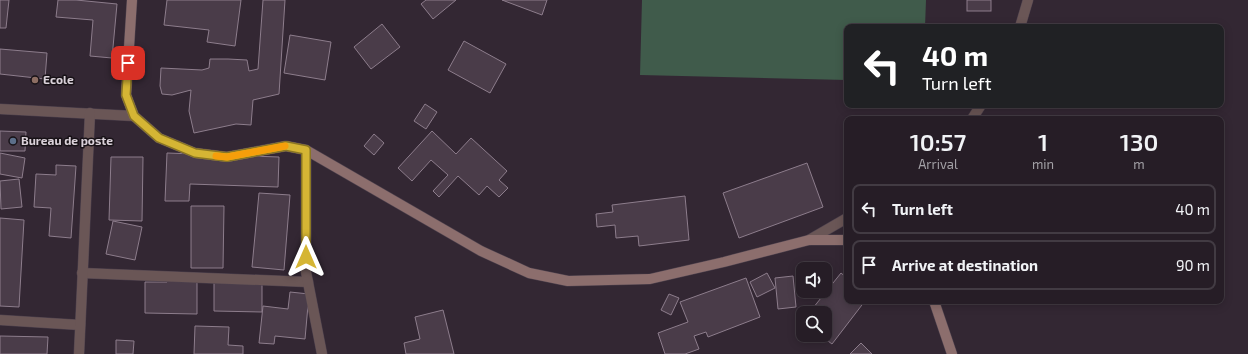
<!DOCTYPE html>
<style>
body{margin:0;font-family:"Exo 2",sans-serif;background:#2e262e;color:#f1f3f6;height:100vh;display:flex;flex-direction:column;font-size:15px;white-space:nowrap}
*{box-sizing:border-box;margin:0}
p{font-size:13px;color:#a4a2a7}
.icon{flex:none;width:22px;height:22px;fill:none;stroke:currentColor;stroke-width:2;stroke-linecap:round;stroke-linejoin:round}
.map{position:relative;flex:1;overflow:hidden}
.side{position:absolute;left:844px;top:116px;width:380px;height:188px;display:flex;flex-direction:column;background:#261d26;border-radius:8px;box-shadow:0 2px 10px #0003,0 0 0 1px #423b43}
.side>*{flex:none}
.hud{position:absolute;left:844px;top:24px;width:380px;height:84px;border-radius:8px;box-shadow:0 2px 10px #0003,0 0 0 1px #423b43;background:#202124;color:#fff;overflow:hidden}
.controls{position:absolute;left:796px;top:262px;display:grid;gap:8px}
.controls a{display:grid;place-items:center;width:36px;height:36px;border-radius:8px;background:#261d26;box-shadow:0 2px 10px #0003,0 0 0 1px #423b43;font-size:20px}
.pin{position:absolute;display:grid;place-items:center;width:34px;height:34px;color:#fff;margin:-17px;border-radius:8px;box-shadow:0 2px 6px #0006}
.me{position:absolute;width:44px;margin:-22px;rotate:0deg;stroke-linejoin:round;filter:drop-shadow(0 0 3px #0008)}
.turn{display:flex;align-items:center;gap:14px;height:84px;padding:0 12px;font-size:18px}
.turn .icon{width:52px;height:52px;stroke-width:2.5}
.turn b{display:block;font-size:28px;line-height:34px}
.eta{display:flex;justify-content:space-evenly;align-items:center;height:68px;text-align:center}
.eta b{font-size:24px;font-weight:600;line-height:28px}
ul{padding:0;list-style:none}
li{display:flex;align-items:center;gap:12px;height:50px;margin:0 8px 6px;padding:0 4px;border:2px solid #423b43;border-radius:8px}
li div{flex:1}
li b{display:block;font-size:15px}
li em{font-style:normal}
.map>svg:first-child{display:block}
</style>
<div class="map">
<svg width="1248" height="354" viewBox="0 0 1248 354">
<rect width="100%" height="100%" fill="#332733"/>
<polygon fill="#405b4b" points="642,0 926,0 925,27 847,27 847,80 640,75"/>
<g fill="#4a3c49" stroke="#8d7d8c">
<polygon points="0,0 9,0 6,28 0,28"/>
<polygon points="58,0 76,0 117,4 112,58 90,56 93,20 56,17"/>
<polygon points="167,0 241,0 235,46 207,42 209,30 164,25"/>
<polygon points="263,0 285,0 279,94 253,100 251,125 236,124 194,133 189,111 191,90 172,95 162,94 160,86 161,68 202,70 209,68 210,59 228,59 247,60 249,71 258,69"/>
<polygon points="426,0 456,0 433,19 421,4"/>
<polygon points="502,0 547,0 542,15"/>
<rect x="967" y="0" width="24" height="11"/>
<polygon points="382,24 400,47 371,69 354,47"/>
<polygon points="290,35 331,42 325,80 284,73"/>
<polygon points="464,41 506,64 490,93 448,70"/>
<polygon points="0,49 47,53 45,79 0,74"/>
<polygon points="425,104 437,112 426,129 414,121"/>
<polygon points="0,131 26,132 25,151 0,151"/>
<polygon points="432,131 456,154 471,138 507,171 499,180 508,188 499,197 487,186 479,195 458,176 439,197 433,191 448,175 431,160 412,181 398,168"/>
<polygon points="374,134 384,143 374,155 364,146"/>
<polygon points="0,153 25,158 22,178 0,174"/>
<polygon points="167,153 279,157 278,187 190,184 189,201 165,201"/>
<polygon points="111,157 143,157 142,221 109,220"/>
<polygon points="807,163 823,207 739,238 723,193"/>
<polygon points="56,165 76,166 71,238 49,236 51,208 34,207 36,174 56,175"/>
<polygon points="19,179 22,207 1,209 0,181"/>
<polygon points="259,193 290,195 284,270 252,267"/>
<polygon points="685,196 689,240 639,246 638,236 616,238 615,225 597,227 596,214 613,212 612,205"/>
<polygon points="191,206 224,206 223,268 191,268"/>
<polygon points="0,218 24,220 19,307 0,306"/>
<polygon points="113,221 142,227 135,260 106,254"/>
<polygon points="767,273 775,288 757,297 750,282"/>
<polygon points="841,273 847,278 847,301 865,301 832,344 820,335 825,335 825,313 809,313"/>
<polygon points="793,276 796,307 778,309 775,278"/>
<polygon points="214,277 262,277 262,312 214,311"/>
<polygon points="167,278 197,278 197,314 145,313 145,282 167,282"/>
<polygon points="746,278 760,317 708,337 706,332 694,336 699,349 685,354 665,354 658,333 688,322 680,302"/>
<polygon points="290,292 309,294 305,339 275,336 274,344 259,343 263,306 288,309"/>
<polygon points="669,294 679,298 671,315 661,310"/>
<polygon points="443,310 454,354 406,354 404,343 420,339 415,317"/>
<polygon points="195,326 229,327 228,345 243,346 243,354 194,354"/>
<polygon points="0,336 48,337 47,354 0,354"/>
<polygon points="116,340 134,341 133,354 116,354"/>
<polygon points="861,343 872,354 850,354"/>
</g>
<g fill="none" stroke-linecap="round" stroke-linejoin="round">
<g stroke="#4e424e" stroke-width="11">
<g id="minor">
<polyline points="1020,27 1028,0"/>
<polyline points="0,109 134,116"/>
<polyline points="972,119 981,105"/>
<polyline points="809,240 847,218"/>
<polyline points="82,273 308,282"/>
<polyline points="0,320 80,325"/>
<polyline points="79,354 90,113"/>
</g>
</g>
<g stroke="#4e424e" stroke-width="11">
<polyline id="tertiary" points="306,150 306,272 322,354"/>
</g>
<g stroke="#4e424e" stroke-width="11">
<g id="secondary">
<polyline points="132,0 126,95 134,116 159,138 195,153 227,157 286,146 306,150 481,251 529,273 568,281 650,279 724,262 809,240 847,240"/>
<polyline points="934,301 952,354"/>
</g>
</g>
<use href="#minor" stroke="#6a5656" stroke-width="10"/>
<use href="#tertiary" stroke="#6a5656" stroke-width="10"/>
<use href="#secondary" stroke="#8c6e6d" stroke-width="10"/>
</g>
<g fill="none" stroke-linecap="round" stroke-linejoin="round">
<g stroke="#8a7622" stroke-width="10">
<polyline id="route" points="128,63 126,95 134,116 159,138 195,153 227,157 286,146 306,150 306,257"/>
</g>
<use href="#route" stroke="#d5b534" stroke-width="7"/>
<polyline stroke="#f59e0b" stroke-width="7" points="216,156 227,157 285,146"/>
</g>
<circle fill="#8d6e63" stroke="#181217" stroke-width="1.5" cx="35" cy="80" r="4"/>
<circle fill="#5c6f8a" stroke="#181217" stroke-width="1.5" cx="13" cy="141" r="4"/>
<g text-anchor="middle" stroke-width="3" stroke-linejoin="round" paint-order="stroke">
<g font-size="12" font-weight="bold" fill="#dbd2da" stroke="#181217" text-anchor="start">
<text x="43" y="84">Ecole</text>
<text x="21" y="145">Bureau de poste</text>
</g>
</g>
</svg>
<div class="controls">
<a><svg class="icon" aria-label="sound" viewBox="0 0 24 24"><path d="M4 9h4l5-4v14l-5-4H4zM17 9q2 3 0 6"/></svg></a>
<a><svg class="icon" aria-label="search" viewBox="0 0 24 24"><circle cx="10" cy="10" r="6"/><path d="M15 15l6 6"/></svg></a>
</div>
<div class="pin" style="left:128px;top:63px;background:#d93025"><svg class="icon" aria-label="arrive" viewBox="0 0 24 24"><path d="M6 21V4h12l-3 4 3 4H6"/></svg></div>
<svg class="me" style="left:306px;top:257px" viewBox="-20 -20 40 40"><path d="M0-17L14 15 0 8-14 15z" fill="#d5b534" stroke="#fff" stroke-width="4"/></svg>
<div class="hud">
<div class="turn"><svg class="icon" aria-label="left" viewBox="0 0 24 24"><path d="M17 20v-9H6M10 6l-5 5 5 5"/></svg><div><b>40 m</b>Turn left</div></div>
</div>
<section class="side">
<div class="eta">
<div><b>10:57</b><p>Arrival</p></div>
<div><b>1</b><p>min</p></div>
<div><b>130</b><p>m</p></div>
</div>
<ul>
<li><svg class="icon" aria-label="left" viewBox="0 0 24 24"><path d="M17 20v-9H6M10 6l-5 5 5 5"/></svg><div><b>Turn left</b></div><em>40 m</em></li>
<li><svg class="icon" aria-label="arrive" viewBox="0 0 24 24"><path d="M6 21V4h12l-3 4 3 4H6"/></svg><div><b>Arrive at destination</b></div><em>90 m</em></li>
</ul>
</section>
</div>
